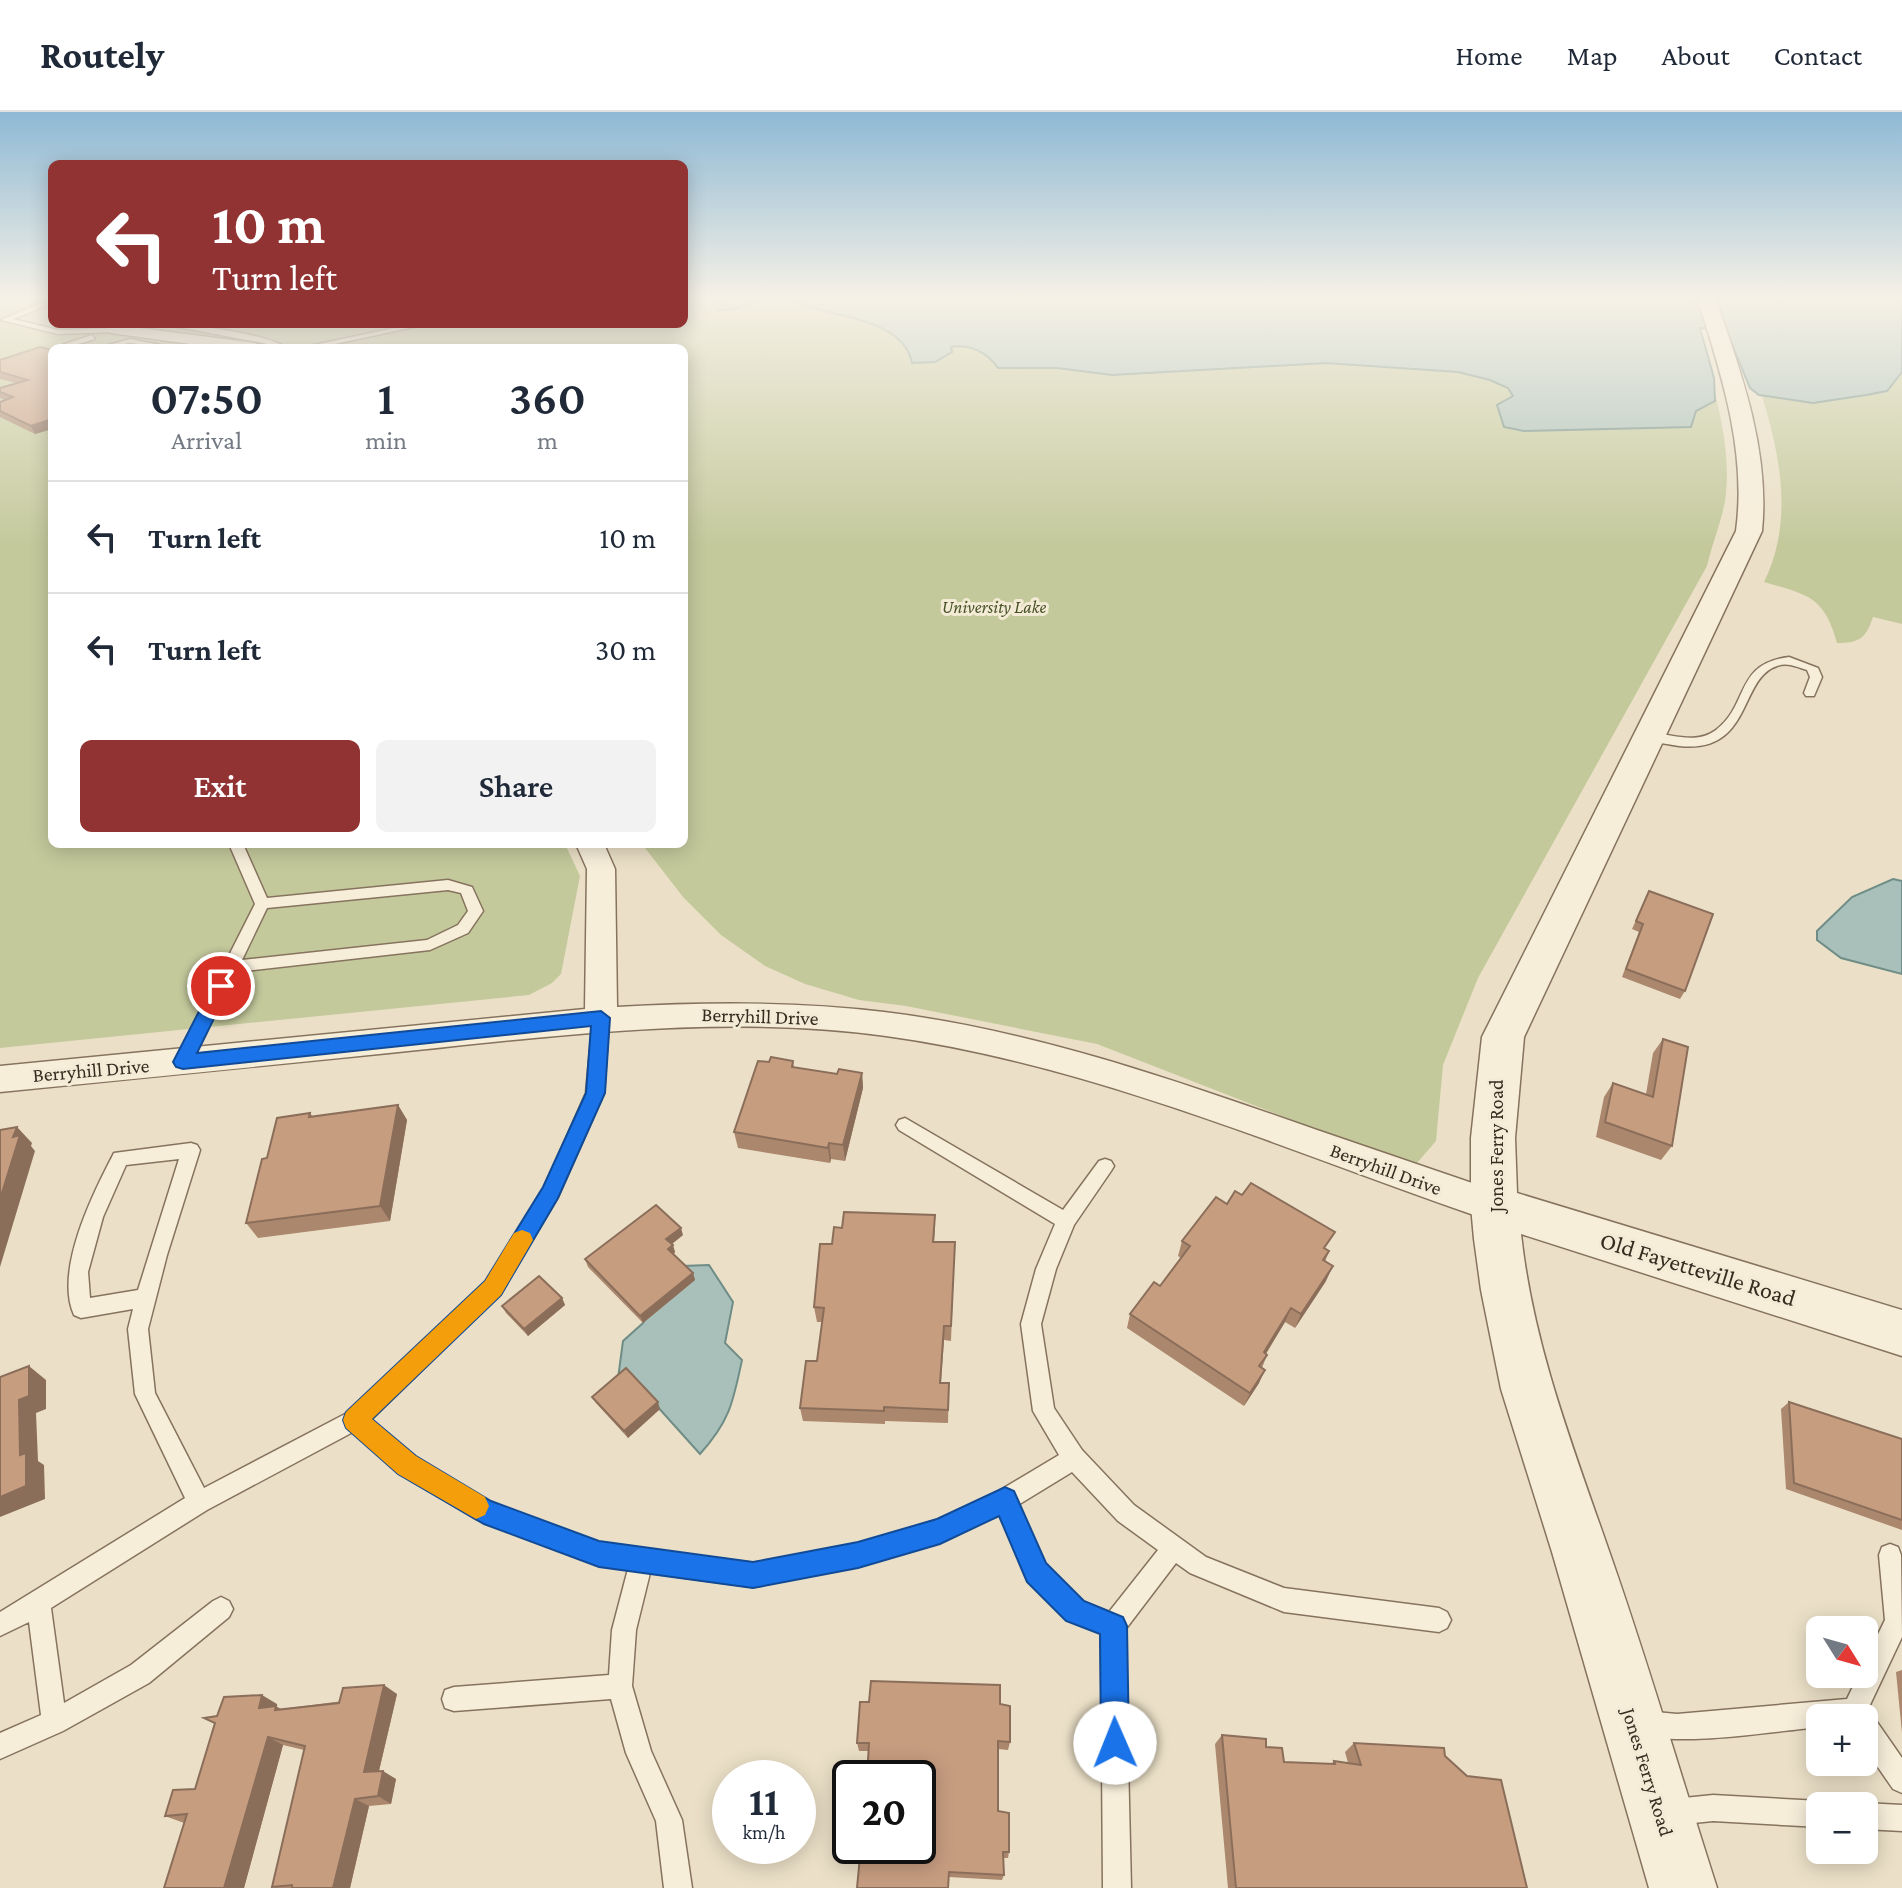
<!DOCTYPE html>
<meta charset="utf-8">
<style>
body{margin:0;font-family:"Crimson Pro",serif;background:#f2f2f3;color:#1f2937;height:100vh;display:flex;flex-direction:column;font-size:30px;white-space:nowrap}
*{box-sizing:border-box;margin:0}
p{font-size:26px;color:#747a83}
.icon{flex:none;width:44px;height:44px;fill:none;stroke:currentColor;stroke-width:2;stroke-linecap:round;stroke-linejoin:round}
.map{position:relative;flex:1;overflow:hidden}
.sheet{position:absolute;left:48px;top:232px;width:640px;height:504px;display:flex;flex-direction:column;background:#fff;border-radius:12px;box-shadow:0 4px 20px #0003}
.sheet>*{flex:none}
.banner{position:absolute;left:48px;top:48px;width:640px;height:168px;border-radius:12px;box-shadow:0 4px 20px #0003;background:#913233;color:#fff;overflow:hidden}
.needle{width:52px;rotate:127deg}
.controls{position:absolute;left:1806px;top:1504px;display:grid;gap:16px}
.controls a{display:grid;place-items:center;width:72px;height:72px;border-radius:12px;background:#fff;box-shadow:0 4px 20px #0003;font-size:40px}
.speed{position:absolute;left:712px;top:1648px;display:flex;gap:16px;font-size:40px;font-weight:700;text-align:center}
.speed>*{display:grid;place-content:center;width:104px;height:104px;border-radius:50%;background:#fff;box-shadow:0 4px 20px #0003;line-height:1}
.speed small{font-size:20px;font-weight:400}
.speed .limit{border:4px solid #111;border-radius:12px;background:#fff;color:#111}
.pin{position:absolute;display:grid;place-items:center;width:68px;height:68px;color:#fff;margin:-34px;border:4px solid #fff;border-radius:50%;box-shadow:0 2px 8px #0007}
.me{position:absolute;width:88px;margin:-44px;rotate:359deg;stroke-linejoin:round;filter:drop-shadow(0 0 6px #0008)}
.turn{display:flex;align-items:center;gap:28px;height:168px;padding:0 32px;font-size:36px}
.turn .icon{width:104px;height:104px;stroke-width:2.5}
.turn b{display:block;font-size:56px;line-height:68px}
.eta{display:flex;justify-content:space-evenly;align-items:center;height:136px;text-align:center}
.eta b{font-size:48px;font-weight:600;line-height:56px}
.cta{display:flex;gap:16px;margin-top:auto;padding:16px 32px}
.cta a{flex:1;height:92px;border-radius:12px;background:#913233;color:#fff;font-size:32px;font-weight:600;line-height:92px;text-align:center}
.cta a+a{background:#f2f2f3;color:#1f2937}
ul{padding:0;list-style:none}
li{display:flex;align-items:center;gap:24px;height:112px;padding:0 32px;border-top:2px solid #e0e1e3}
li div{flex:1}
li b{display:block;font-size:30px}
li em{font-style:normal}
header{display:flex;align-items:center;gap:48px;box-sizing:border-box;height:112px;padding:0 40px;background:#fff;border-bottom:2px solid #e0e1e3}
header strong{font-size:38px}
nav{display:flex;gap:44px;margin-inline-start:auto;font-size:28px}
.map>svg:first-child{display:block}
</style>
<header>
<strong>Routely</strong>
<nav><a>Home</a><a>Map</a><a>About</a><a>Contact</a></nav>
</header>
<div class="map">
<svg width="1902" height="1776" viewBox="0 0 1902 1776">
<rect width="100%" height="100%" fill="#ebe0c7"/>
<g fill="#c4c99c">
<path d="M 0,185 L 52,185 L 52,212 L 684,212 L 684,185 L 1688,185 C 1704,247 1735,324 1725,389 C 1721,411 1712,432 1707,454 L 1478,866 L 1443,953 L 1436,1029 L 1417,1051 L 1325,1021 L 1097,932 L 906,894 L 859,888 L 805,872 L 765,854 L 721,823 L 683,785 L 642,732 L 684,732 L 684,236 L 52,236 L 52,732 L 565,732 L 580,764 L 561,862 L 552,871 L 529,883 L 0,936 Z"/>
<path d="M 1729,185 L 1902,185 L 1902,512 L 1873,505 C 1866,526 1860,531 1837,531 C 1824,484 1808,483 1764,470 C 1809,379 1756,273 1729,185 Z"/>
</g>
<g fill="#a8c0b9" stroke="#6f8d86" stroke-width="2">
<path d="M 708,185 L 1692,185 L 1694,190 L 1716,190 L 1715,185 L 1902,185 L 1902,260 L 1887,279 L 1866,283 L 1813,291 L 1759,283 L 1750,276 L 1726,218 L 1700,216 L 1714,266 L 1715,289 L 1696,299 L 1691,315 L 1524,319 L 1504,315 L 1497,293 L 1513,284 L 1508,276 L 1490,268 L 1458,260 L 1326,251 L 1112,263 L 1057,256 L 998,256 C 987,240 970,232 951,235 L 952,240 L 935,250 L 912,251 C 905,211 845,205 813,196 C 801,193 789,185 777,185 C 756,185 737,201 717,198 L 722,192 Z"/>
<polygon points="1893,767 1902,769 1902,862 1841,846 1817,828 1817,819 1852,785"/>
<path d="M 709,1153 L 733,1190 L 725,1231 L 742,1248 C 733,1290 730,1309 700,1342 L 629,1263 L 617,1274 L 623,1229 L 643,1211 L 681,1154 Z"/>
</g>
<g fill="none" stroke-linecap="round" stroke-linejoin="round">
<g stroke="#86735e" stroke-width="3">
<g id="service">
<polygon points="43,190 46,194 13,207 58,218 116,216 120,218 116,220 58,222 1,208"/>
<path d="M 162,212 C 192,212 263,221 288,236 L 277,236 L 263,231 Z"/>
<polygon points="413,212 428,212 316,236 300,236"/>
<polygon points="92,223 95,227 65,236 53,236"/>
<polygon points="130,227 166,234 170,236 130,231 98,236"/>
<path d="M 1789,545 L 1818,556 L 1822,565 L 1814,584 L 1806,584 L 1804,581 L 1810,565 L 1807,558 C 1797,555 1787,550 1777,554 C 1738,567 1753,642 1679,634 C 1668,632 1652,631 1644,625 C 1659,614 1690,637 1716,618 C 1750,592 1734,552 1789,545 Z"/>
<path d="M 229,732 L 243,732 L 267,786 L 448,768 L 472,775 L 483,799 L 468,821 L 430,838 L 236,860 L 189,955 L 177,955 L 175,950 L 255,792 ZM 448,778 L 461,781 L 468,799 L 458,813 L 427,828 L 242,848 L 267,796 Z"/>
<path d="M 601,900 L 607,902 L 609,906 L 604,981 L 558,1085 L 500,1182 L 371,1308 L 415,1345 L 490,1390 L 599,1431 L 753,1451 L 858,1432 L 937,1408 L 997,1380 L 1059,1343 L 1033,1299 L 1021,1212 L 1036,1157 L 1055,1112 L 899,1018 L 896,1013 L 899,1008 L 905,1006 L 1063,1098 L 1099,1049 L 1105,1047 L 1111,1049 L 1114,1054 L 1111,1059 L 1074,1113 L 1056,1157 L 1041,1212 L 1054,1296 L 1082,1338 L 1134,1393 L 1206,1445 L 1284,1476 L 1439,1496 L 1447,1500 L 1451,1508 L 1447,1516 L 1439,1520 L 1284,1500 L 1190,1461 L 1176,1451 L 1125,1518 L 1131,1776 L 1103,1776 L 1101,1521 L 1067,1507 L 1028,1469 L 1000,1402 L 940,1430 L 858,1454 L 753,1475 L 650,1461 L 636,1518 L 632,1574 L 651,1639 L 682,1708 L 692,1776 L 664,1776 L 656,1709 L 626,1641 L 611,1587 L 454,1599 L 445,1596 L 442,1587 L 445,1578 L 454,1575 L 609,1563 L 612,1518 L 628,1457 L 599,1453 L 476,1407 L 399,1361 L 353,1320 L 207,1398 L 51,1496 L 64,1591 L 131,1553 L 213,1489 L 221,1485 L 229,1489 L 233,1497 L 229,1505 L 149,1571 L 63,1619 L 0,1647 L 0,1621 L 41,1603 L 29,1510 L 0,1524 L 0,1500 L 185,1386 L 135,1282 L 128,1217 L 133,1197 L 81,1206 L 74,1203 C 54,1159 93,1081 114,1041 L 191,1031 L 197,1033 L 200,1038 L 167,1143 L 148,1217 L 155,1281 L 204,1376 L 347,1301 L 486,1170 L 544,1076 L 586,981 L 593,906 L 595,902 ZM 179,1047 L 138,1178 L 90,1186 L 88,1160 L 103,1105 L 126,1053 ZM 1072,1360 L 1118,1409 L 1158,1438 L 1109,1500 L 1083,1490 L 1044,1453 L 1018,1393 Z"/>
<path d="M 1890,1432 L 1898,1435 L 1901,1443 L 1902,1525 L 1868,1597 L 1902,1646 L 1902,1681 L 1893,1677 L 1864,1635 L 1864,1606 L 1820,1606 L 1820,1615 C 1776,1619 1673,1636 1636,1621 L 1632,1612 L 1636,1603 L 1645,1599 L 1677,1602 L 1847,1587 L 1859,1562 L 1864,1562 L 1864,1551 L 1885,1508 L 1879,1443 L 1882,1435 Z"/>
<polygon points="1713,1683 1820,1689 1830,1694 1820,1694 1820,1715 1713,1709 1674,1713 1665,1709 1661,1700 1665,1691 1674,1687"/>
<polygon points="1864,1691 1902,1693 1902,1719 1864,1717 1864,1694 1856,1694"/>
</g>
</g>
<g stroke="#86735e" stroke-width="3">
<g id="minor">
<polygon points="116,213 255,231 263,236 219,236 111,221 108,218"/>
<path d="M 576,732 L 604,732 L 615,757 L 617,895 C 706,890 795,889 884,900 C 1033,918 1177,969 1317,1018 C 1380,1040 1444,1061 1507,1083 L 1513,1094 L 1507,1105 L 1494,1110 C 1294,1042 1097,953 886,924 C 734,903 579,921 427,937 C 285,952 143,966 0,980 L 0,954 L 585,897 L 587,757 Z"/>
</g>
</g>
<g stroke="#86735e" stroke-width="3">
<path id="tertiary" d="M 1697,185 L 1715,185 C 1741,260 1770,338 1762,419 L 1524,925 L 1515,1026 L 1517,1081 L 1902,1198 L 1902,1244 L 1521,1122 C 1533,1233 1573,1335 1609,1439 C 1648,1550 1681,1664 1717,1776 L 1649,1776 L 1552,1440 L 1501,1277 L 1481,1178 L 1474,1127 L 1471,1094 L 1471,1026 L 1482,925 L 1736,419 C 1747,339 1721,261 1697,185 Z"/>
</g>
<use href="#service" fill="#f7eeda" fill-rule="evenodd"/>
<use href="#minor" fill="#f7eeda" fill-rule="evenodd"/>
<use href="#tertiary" fill="#f7eeda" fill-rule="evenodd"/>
</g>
<g fill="#ab876e">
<polygon points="52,238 52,317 35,322 0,305 0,290 5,288 0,286 0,276 16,271 0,267 0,248"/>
<polygon points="1649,779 1685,879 1680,887 1622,865 1639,820 1632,817"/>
<polygon points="1663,927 1672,1034 1661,1048 1596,1025 1604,985 1613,971 1646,982 1653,941"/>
<polygon points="793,949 794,956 837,962 862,961 863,976 845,1049 831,1047 830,1051 738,1036 734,1020 769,950"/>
<polygon points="398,993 407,1008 390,1109 258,1126 246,1111 267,1046 310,1001 313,1005"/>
<polygon points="1242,1083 1329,1139 1325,1150 1326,1169 1295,1216 1285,1210 1266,1242 1267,1243 1262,1256 1259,1271 1244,1294 1127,1216 1130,1202 1160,1174 1181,1146 1178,1144 1182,1129 1227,1092"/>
<polygon points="935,1118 934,1130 955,1130 951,1229 944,1228 941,1271 949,1271 948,1311 885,1309 885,1312 803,1309 800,1296 817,1249 822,1210 817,1210 814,1195 832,1132"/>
<polygon points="683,1123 672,1132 675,1140 674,1142 693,1161 695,1168 643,1211 588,1155 585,1147"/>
<polygon points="562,1186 565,1193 528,1224 506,1201 502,1194"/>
<polygon points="592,1285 660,1297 628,1326 596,1291"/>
<polygon points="1789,1290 1902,1327 1902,1418 1786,1377 1781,1297"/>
<polygon points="1902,1558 1902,1621 1896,1560"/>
<polygon points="397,1582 379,1659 396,1667 391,1692 369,1694 350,1776 276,1776 272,1775 304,1638 283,1633 244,1776 164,1776 184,1711 165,1704 195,1677 217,1604 277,1592 277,1595 281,1597"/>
<polygon points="1000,1592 1010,1630 1008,1638 998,1637 998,1699 1009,1740 1008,1746 1003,1746 1004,1763 1002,1768 949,1765 869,1639 859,1639 857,1631"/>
<polygon points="1222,1623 1266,1635 1284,1650 1331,1652 1334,1649 1348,1651 1345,1640 1354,1631 1445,1644 1527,1776 1228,1776 1215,1632"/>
</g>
<g fill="#8b6e5a">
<polygon points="52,307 52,317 35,322 31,314"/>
<polygon points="862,961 863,976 845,1049 843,1033"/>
<polygon points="398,993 407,1008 390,1109 380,1094"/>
<polygon points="17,1015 32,1031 31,1034 35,1039 0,1155 0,1087 13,1025"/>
<polygon points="829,1031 831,1047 830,1051 828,1036"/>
<polygon points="681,1116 683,1123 669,1134 666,1127"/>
<polygon points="673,1133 675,1140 671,1144 668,1137"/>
<polygon points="1333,1154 1326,1169 1295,1216 1301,1202"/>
<polygon points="693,1161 695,1168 643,1211 640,1204"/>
<polygon points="562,1186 565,1193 528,1224 524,1217"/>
<polygon points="1291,1196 1285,1210 1258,1254 1264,1240"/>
<polygon points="29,1254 46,1268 46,1297 36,1301 38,1349 44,1353 45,1387 0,1405 0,1385 20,1343 19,1288"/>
<polygon points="1265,1258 1259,1271 1244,1294 1250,1281"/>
<polygon points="658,1290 660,1297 628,1326 624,1319"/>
<polygon points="384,1573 397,1582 377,1667 364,1660"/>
<polygon points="262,1583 277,1592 277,1595 291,1603 259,1596"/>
<polygon points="268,1625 283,1633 244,1776 224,1776"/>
<polygon points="383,1659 396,1667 391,1692 378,1684"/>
<polygon points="355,1687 369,1694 350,1776 333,1776"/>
</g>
<g fill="#c79d80" stroke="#8b6e5a" stroke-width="2">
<polygon points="40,235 52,238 52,307 31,314 0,299 0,290 13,285 0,280 0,276 28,268 0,260 0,248"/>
<polygon points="1649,779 1713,802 1685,879 1626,857 1643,812 1636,809"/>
<polygon points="1663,927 1688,935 1672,1034 1605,1010 1613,971 1653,985"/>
<polygon points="771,945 793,949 792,955 837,962 839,957 862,961 843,1033 829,1031 828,1036 734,1020 758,949 769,950"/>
<polygon points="398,993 380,1094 246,1111 262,1047 267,1046 277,1006 310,1001 309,1005"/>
<polygon points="17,1015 13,1025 20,1023 0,1087 0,1018"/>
<polygon points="1251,1071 1335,1120 1324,1136 1329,1139 1323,1148 1333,1154 1301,1202 1291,1196 1264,1240 1267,1243 1259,1254 1265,1258 1250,1281 1130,1202 1154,1170 1160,1174 1190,1134 1182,1129 1216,1085 1227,1092 1235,1079 1242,1083"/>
<polygon points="656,1093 681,1116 666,1127 673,1133 668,1137 693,1161 640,1204 585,1147"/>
<polygon points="844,1100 935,1103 933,1130 955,1130 951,1214 944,1214 940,1271 949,1271 948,1298 884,1295 884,1299 800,1296 806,1249 817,1249 824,1196 814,1195 820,1132 832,1132 834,1115 842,1116"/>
<polygon points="539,1164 562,1186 524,1217 502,1194"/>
<polygon points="29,1254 29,1284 19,1288 20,1343 26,1341 26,1374 0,1385 0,1265"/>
<polygon points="626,1256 658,1290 624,1319 592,1285"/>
<polygon points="1789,1290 1902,1327 1902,1408 1794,1371"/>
<polygon points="871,1569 1000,1573 1000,1592 1010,1594 1010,1630 998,1629 998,1699 1009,1701 1009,1740 1003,1740 1004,1763 949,1760 948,1776 857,1776 861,1734 918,1734 918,1666 867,1666 869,1631 857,1631 860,1590 869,1590"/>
<polygon points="384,1573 364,1660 383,1659 378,1684 355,1687 333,1776 292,1776 292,1773 272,1775 305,1634 268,1625 224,1776 164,1776 187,1702 165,1704 173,1678 195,1677 215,1611 204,1606 217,1604 224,1585 262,1583 259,1596 276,1594 275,1598 339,1591 343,1576"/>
<polygon points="1222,1623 1266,1627 1266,1635 1282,1636 1284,1650 1335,1652 1334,1649 1361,1653 1354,1631 1444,1636 1445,1644 1467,1664 1501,1668 1527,1776 1236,1776"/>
</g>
<linearGradient id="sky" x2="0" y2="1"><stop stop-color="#8eb9d5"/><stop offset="0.43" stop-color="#f6f1e6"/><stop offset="1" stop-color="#f6f1e6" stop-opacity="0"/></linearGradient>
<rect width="1902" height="433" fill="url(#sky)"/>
<polygon fill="#1a73e8" stroke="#114b97" stroke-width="2" points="221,867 230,874 197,941 601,899 610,906 605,981 558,1086 501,1183 372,1307 416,1344 491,1389 599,1429 753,1450 858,1430 937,1407 1005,1375 1014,1379 1046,1451 1084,1489 1123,1505 1127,1514 1129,1631 1125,1641 1115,1645 1105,1641 1101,1631 1100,1522 1066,1509 1027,1470 999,1404 940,1432 858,1456 753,1476 599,1455 484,1412 398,1362 346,1316 343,1308 346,1300 485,1169 543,1075 586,981 591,914 183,957 176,955 173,950 212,874"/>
<polygon fill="#f59e0b" points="522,1118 530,1121 533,1128 501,1183 372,1307 416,1344 485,1385 489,1394 485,1403 476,1407 398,1362 346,1316 343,1308 346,1300 485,1169 514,1121"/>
<g text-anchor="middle" stroke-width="6" stroke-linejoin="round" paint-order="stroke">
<g font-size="18" font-style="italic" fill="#485228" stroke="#f3ebd6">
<text x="994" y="501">University Lake</text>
</g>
<g font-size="20" fill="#372b20" stroke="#f3ebd6">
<text transform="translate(760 904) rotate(2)" y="7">Berryhill Drive</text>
<text transform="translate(91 958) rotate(-5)" y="7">Berryhill Drive</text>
<text transform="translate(1496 1034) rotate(-90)" y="7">Jones Ferry Road</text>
<text transform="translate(1386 1057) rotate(20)" y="7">Berryhill Drive</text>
<text transform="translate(1648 1660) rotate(73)" y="7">Jones Ferry Road</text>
</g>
<g font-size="24" fill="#372b20" stroke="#f3ebd6">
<text transform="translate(1698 1157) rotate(17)" y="8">Old Fayetteville Road</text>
</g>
</g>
</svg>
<div class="controls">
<a><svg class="needle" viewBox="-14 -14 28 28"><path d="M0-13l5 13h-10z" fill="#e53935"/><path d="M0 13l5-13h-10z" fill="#747a83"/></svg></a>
<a>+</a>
<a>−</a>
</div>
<div class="speed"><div>11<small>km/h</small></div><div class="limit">20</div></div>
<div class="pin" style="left:221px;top:874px;background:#d93025"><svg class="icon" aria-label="arrive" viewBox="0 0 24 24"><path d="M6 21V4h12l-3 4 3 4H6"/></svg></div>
<svg class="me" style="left:1115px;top:1631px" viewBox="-20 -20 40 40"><circle r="19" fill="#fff"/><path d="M0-13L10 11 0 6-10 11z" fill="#1a73e8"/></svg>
<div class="banner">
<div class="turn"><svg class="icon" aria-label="left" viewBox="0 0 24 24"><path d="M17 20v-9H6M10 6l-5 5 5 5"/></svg><div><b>10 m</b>Turn left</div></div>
</div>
<section class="sheet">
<div class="eta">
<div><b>07:50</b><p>Arrival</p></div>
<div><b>1</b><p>min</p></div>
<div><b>360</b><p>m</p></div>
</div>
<ul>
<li><svg class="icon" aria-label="left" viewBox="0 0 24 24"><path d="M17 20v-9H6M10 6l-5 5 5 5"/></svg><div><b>Turn left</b></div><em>10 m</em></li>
<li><svg class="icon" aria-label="left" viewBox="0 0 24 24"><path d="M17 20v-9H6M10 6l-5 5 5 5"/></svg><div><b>Turn left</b></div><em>30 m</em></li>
</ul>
<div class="cta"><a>Exit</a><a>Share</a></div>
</section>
</div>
